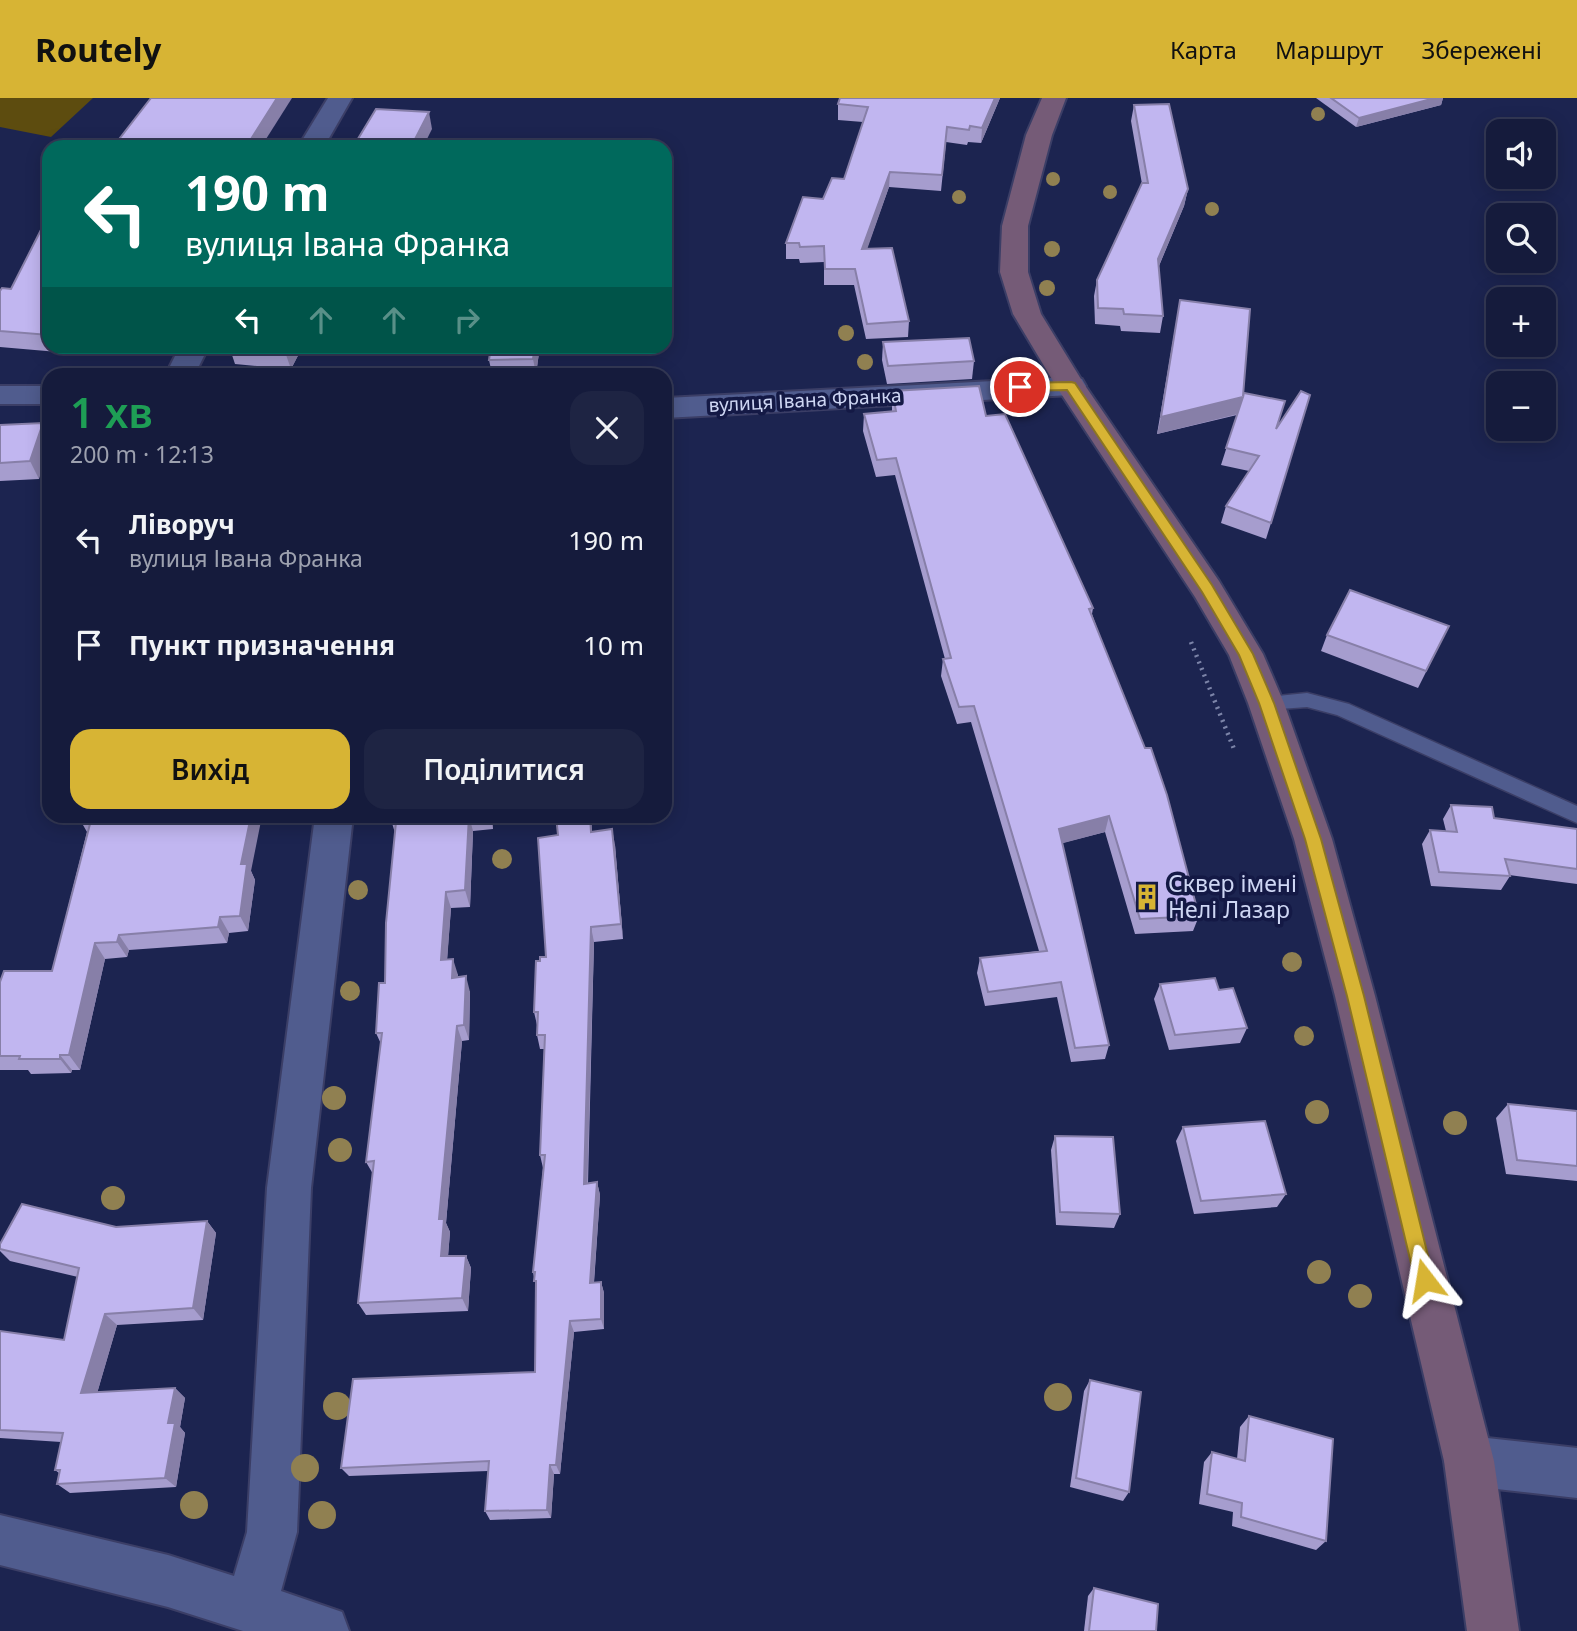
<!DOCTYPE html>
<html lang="uk">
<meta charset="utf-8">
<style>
body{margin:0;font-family:"Noto Sans",sans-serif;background:#1e2443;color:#f1f3f6;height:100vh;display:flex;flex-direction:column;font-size:26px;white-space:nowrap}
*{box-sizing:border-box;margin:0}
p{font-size:23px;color:#9da1af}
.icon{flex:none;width:38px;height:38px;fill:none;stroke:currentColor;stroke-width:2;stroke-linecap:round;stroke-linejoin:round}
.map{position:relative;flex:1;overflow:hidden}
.drawer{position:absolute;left:42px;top:270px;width:630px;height:455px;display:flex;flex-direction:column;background:#151b3c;border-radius:21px;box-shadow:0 4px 18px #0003,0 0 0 2px #343956}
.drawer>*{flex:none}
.hud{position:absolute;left:42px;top:42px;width:630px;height:214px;border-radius:21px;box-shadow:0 4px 18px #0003,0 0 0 2px #343956;background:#00695c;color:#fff;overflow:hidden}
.controls{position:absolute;left:1486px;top:21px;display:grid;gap:14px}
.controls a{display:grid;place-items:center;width:70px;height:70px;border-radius:14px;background:#151b3c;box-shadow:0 4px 18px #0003,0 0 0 2px #343956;font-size:35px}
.pin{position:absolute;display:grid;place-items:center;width:60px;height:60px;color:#fff;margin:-30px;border:4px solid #fff;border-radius:50%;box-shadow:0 2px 7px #0007}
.me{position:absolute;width:77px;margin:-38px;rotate:346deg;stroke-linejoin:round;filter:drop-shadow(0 0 5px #0008)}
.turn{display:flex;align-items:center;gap:24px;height:147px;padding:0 28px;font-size:32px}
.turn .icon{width:91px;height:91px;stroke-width:2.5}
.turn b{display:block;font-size:49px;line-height:60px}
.lanes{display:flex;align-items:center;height:66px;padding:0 28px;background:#0003;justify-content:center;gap:35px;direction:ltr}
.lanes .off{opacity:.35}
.round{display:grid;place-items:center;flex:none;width:74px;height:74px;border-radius:21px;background:#1e2443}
.head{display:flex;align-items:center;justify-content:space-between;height:119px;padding:0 28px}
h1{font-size:42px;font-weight:600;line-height:52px;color:#1e9e55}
.cta{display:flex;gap:14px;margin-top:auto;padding:14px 28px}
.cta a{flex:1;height:80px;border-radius:21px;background:#d7b434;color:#111;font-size:28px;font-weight:600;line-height:80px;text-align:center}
.cta a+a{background:#1e2443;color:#f1f3f6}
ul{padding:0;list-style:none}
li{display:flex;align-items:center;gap:21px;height:105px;padding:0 28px}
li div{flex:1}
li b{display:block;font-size:26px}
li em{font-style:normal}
header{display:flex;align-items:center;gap:42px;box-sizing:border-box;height:98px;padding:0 35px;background:#d7b434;color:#111}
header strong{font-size:33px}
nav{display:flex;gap:38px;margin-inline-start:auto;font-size:24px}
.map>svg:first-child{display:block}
</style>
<header>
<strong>Routely</strong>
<nav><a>Карта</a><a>Маршрут</a><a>Збережені</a></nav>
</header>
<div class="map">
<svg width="1577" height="1533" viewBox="0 0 1577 1533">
<rect width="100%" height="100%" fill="#1c2450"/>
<polygon fill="#5d4c0f" points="0,0 93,0 51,39 0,29"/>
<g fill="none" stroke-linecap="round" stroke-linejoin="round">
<g stroke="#3b3e66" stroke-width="3">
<polygon id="lane" points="1307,595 1349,606 1577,708 1577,725 1337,617 1307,609 1266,612 1259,610 1256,605 1259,600"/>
</g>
<g stroke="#3b3e66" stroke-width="4">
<g id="street">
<polygon points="328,0 352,0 324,49 298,49"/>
<polygon points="180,248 209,248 195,276 166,276"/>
<polygon points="1071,279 1082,281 1086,288 1082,295 1071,297 665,320 665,300"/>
<rect x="0" y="288" width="49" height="18"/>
<polygon points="315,718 353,718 311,1090 297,1434 281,1493 342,1514 349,1533 243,1533 168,1509 0,1467 0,1417 168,1457 234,1478 247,1434 267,1090"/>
<polygon points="1469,1338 1577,1350 1577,1400 1469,1388 1452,1380 1444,1363 1452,1346"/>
</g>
</g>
<g stroke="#3b3e66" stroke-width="4">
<polygon id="secondary" points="1042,0 1066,0 1052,37 1028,128 1028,174 1041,216 1084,286 1219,483 1263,556 1284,605 1332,741 1375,898 1494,1363 1519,1533 1467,1533 1444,1363 1335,898 1294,741 1248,605 1229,557 1195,499 1056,288 1013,216 1000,174 1002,128 1026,37"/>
</g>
<polyline stroke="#7c84a8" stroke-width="4.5" stroke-dasharray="2 5" stroke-linecap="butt" points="1191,544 1234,651"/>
<use href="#lane" fill="#505c8e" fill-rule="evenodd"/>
<use href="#street" fill="#505c8e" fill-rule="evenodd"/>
<use href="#secondary" fill="#755b77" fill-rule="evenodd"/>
</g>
<g fill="#908051">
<circle cx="1318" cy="16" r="7"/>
<circle cx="1053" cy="81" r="7"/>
<circle cx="1110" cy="94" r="7"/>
<circle cx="959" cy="99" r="7"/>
<circle cx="1212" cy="111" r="7"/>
<circle cx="1052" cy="151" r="8"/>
<circle cx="1047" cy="190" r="8"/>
<circle cx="846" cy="235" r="8"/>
<circle cx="865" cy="264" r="8"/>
<circle cx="502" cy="761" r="10"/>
<circle cx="358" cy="792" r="10"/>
<circle cx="1292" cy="864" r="10"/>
<circle cx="350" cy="893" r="10"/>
<circle cx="1304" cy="938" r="10"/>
<circle cx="334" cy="1000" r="12"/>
<circle cx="1317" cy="1014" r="12"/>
<circle cx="1455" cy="1025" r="12"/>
<circle cx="340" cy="1052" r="12"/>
<circle cx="113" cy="1100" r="12"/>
<circle cx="1319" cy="1174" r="12"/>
<circle cx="1360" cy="1198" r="12"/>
<circle cx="1058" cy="1299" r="14"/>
<circle cx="337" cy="1308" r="14"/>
<circle cx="305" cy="1370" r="14"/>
<circle cx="194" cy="1407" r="14"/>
<circle cx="322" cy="1417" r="14"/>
</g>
<g fill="#a69dce">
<polygon points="840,0 1000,0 981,45 968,44 967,47 946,44 941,93 889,89 867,150 909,223 908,239 866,241 854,187 824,187 824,164 800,165 799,161 786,161 786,145 823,101 844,81 863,24 838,22 838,6"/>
<polygon points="1316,0 1443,0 1441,7 1356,29"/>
<polygon points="1134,7 1188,91 1184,108 1159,168 1163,218 1160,235 1121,233 1120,228 1095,226 1094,198 1097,182 1142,86 1131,23"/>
<polygon points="49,116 49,248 110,248 104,258 0,249 0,193 11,191"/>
<polygon points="1180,202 1243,298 1276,331 1271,425 1266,441 1221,425 1226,408 1249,373 1221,367 1237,317 1157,336 1177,219"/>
<polygon points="883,244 974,263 972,281 887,286 882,262"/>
<polygon points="229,248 303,248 291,271 235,266"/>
<polygon points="540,248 536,276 492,276 489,262"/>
<polygon points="892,293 986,318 1093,510 1092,516 1199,818 1193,833 1135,836 1105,734 1062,745 1109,947 1105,961 1071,964 1057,899 985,908 977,875 980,860 1039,853 971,624 957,626 941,578 943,561 945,561 895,377 876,379 863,333 864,316 892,313"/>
<polygon points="43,325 39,381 0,383 0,327"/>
<polygon points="1449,528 1418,590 1321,553 1327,537"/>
<polygon points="1451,707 1494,720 1577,731 1577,786 1509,777 1510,778 1501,792 1431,788 1422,746 1430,732 1446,733 1443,721"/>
<polygon points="79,718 251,773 255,782 248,833 229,835 227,845 129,852 127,859 105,861 80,972 72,972 71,975 31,976 28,972 0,972 0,884 52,873 87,734 79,720"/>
<polygon points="392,718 493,718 493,731 473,733 470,809 451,810 447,861 458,877 458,879 470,894 469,942 462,943 446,1125 450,1134 448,1158 466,1158 471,1170 468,1213 366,1217 358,1205 373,1076 366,1064 381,946 376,935 385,885 395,735 392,725"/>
<polygon points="556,718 591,718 592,734 615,747 623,841 594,844 588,1085 597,1084 600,1097 594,1185 601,1184 604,1195 604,1231 574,1234 560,1376 554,1376 551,1420 490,1422 485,1413 488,1373 349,1378 341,1370 535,1274 536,1189 533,1174 543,1070 540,1057 544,951 540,951 537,937 537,927 534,914 540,863 546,859 558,737"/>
<polygon points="1160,886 1219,892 1247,930 1240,945 1169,952 1154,901"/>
<polygon points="1508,1006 1577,1013 1577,1083 1506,1076 1496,1020"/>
<polygon points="1183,1029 1286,1096 1277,1109 1194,1116 1176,1043"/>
<polygon points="1055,1038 1120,1116 1114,1130 1056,1127 1051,1052"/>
<polygon points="207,1123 216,1135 203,1222 117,1227 97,1295 175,1290 185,1300 180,1329 185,1335 176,1389 70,1395 57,1386 59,1375 55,1372 61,1344 0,1340 0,1233 64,1242 78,1179 10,1163 0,1153 0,1146 116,1129"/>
<polygon points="1090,1282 1129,1394 1123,1403 1070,1389 1084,1293"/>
<polygon points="1249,1318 1326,1443 1316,1452 1232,1428 1233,1414 1199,1406 1204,1364 1212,1354 1237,1361 1240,1329"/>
<polygon points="1094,1490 1156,1533 1084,1533 1088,1498"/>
</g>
<g fill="#877fa8">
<polygon points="277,0 292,0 261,49 246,49"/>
<polygon points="995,0 1000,0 981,45 982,30"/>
<polygon points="1435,0 1443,0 1441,7 1356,29 1359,20"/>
<polygon points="429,14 432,31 423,49 411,49"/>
<polygon points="890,74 889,89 862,166 862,151"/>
<polygon points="1188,91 1184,108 1155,177 1158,161"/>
<polygon points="100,248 110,248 104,258"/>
<polygon points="288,248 303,248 291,271 285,254"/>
<polygon points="535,248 540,248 536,276 533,261"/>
<polygon points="1243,299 1238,316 1157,336 1161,319"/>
<polygon points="43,325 49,338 49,351 39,381 30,363"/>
<polygon points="251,718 262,718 251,773 255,782 248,833 240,818 241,766"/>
<polygon points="469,718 473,733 470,809 465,792"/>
<polygon points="490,718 493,718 493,731"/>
<polygon points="1109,718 1105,734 1056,747 1059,731"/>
<polygon points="612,731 615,747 623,841 621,826"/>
<polygon points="446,794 451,810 446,878 441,862"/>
<polygon points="220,819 229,835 227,845 218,829"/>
<polygon points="591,829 594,844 587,1098 584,1086"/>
<polygon points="119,837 129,852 127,859 117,844"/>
<polygon points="95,845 105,861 80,972 69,957"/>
<polygon points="453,861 458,877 458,895 452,880"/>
<polygon points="466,878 470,894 469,942 464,927"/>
<polygon points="457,928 462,943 446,1125 450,1134 447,1171 441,1158 439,1121"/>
<polygon points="60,957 72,972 71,975 60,961"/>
<polygon points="597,1084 600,1097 593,1196 590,1185"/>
<polygon points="207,1123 216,1135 203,1222 193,1210"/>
<polygon points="466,1158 471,1170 468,1213 462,1200"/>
<polygon points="601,1184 604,1195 604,1231 601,1221"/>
<polygon points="105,1216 117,1227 94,1306 81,1295"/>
<polygon points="570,1223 574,1234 560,1376 556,1367"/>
<polygon points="175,1290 185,1300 180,1329 185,1335 176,1389 165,1380 168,1325"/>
<polygon points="550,1367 554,1376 551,1420 547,1412"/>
</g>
<g fill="#c1b6f0" stroke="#877fa8" stroke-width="2">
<polygon points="151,0 277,0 246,49 113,49"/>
<polygon points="840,0 995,0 982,30 970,28 969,32 947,29 942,77 890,74 862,151 892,150 909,223 867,226 855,171 825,171 824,148 800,149 799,145 786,145 803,99 823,101 832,80 844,81 868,9 838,6"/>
<polygon points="1331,0 1435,0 1359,20"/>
<polygon points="1169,6 1188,91 1158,161 1163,218 1124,216 1123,211 1098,210 1097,182 1142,85 1148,85 1134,7"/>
<polygon points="376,11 429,14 411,49 353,49"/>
<polygon points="49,116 49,237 0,233 0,193 2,190 11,191"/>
<polygon points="1180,202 1250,211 1243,298 1244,295 1285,303 1276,331 1301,293 1310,297 1271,425 1226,408 1259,358 1226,350 1243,299 1161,319"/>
<polygon points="969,240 974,263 888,268 883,244"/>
<polygon points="230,248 288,248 285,254"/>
<polygon points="491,248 535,248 533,261 489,262"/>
<polygon points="979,288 986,318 1005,316 1093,510 1089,511 1145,650 1151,650 1167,697 1199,818 1140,821 1109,718 1059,731 1109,947 1075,950 1061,884 988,894 980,860 1047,853 974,608 959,609 943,561 951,560 896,360 877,362 864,316 896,313 892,293"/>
<polygon points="43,325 30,363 0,365 0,327"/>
<polygon points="1350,492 1449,528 1426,573 1327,537"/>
<polygon points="1451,707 1492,709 1494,720 1577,731 1577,771 1505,761 1510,778 1439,774 1430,732 1457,734"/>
<polygon points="79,718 251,718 241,766 247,766 240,818 220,819 218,829 119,837 117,844 95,845 69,957 60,957 60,961 19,961 20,958 0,958 0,884 4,873 52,873 91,722 79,720"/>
<polygon points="392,718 469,718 465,792 446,794 441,862 453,861 452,880 466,878 464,927 457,928 439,1121 444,1121 441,1158 466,1158 462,1200 358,1205 374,1063 366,1064 382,935 376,935 379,885 385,885 386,825 396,724 392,725"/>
<polygon points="556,718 590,718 591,734 612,731 621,826 591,829 584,1086 597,1084 590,1185 601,1184 601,1221 570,1223 556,1367 550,1367 547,1412 485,1413 489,1363 341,1370 353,1281 535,1274 536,1183 534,1183 535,1174 533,1174 545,1057 540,1057 545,937 537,937 538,914 534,914 536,863 540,863 540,859 546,859 538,740 558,737"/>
<polygon points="1215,880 1219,892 1233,890 1247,930 1175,937 1160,886"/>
<polygon points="1508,1006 1577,1013 1577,1068 1517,1062"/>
<polygon points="1265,1023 1286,1096 1201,1103 1183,1029"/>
<polygon points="1055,1038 1113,1039 1120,1116 1060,1114"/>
<polygon points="22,1106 116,1129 207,1123 193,1210 105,1216 81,1295 175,1290 168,1325 175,1325 165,1380 57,1386 60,1372 55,1372 63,1335 0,1332 0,1233 64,1242 79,1170 0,1151 0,1146"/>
<polygon points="1090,1282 1141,1294 1129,1394 1076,1380"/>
<polygon points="1249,1318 1333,1341 1326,1443 1241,1419 1242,1405 1207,1396 1212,1354 1245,1363"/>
<polygon points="1094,1490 1158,1506 1156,1533 1089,1533"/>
</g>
<polygon fill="#d7b434" stroke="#8c7522" stroke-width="2" points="1071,284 1075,285 1212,487 1253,556 1274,605 1321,741 1364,898 1434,1182 1431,1189 1425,1191 1418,1189 1415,1182 1347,898 1305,741 1259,605 1239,557 1202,494 1067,292 1020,293 1014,289 1020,285"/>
<defs>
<g id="building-bare" transform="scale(2.1)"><path d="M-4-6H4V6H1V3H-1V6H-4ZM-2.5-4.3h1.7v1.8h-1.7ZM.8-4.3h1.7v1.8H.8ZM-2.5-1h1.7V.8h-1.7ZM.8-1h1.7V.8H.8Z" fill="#d7b434" stroke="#141945" stroke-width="2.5" paint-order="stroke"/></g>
</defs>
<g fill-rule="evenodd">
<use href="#building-bare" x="1147" y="799"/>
</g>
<g text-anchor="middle" stroke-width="7" stroke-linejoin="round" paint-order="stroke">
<g font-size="19" fill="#ced6f3" stroke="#141945">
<text transform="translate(805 302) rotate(-3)" y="7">вулиця Івана Франка</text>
</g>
<g font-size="23" fill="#ced6f3" stroke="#141945" text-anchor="start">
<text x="1168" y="794">Сквер імені<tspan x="1168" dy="26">Нелі Лазар</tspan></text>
</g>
</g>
</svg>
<div class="controls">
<a><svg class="icon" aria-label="sound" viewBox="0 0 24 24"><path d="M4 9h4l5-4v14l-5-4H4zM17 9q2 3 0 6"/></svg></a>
<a><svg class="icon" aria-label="search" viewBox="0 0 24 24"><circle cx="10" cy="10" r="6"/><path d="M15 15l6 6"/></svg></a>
<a>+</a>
<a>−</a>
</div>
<div class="pin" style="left:1020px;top:289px;background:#d93025"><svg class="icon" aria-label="arrive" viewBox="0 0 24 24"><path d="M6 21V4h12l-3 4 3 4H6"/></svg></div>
<svg class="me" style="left:1425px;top:1182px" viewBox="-20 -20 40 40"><path d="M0-17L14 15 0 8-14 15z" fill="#d7b434" stroke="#fff" stroke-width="4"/></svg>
<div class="hud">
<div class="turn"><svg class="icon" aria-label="left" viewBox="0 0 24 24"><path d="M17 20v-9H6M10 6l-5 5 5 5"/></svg><div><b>190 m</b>вулиця Івана Франка</div></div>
<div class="lanes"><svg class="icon" aria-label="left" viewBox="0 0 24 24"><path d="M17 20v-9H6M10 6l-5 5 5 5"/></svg><svg class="icon off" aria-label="ahead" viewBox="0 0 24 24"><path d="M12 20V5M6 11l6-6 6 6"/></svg><svg class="icon off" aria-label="ahead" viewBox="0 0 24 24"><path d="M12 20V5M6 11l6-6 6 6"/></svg><svg class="icon off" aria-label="right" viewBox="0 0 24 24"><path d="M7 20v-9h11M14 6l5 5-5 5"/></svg></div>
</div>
<section class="drawer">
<div class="head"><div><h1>1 хв</h1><p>200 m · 12:13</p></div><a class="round"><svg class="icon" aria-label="close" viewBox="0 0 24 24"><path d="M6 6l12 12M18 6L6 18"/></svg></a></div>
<ul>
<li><svg class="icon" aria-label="left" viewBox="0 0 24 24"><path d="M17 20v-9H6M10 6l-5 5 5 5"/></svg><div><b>Ліворуч</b><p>вулиця Івана Франка</p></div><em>190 m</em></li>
<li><svg class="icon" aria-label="arrive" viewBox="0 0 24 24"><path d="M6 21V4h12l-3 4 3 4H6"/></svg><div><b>Пункт призначення</b></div><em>10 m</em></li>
</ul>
<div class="cta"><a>Вихід</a><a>Поділитися</a></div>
</section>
</div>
